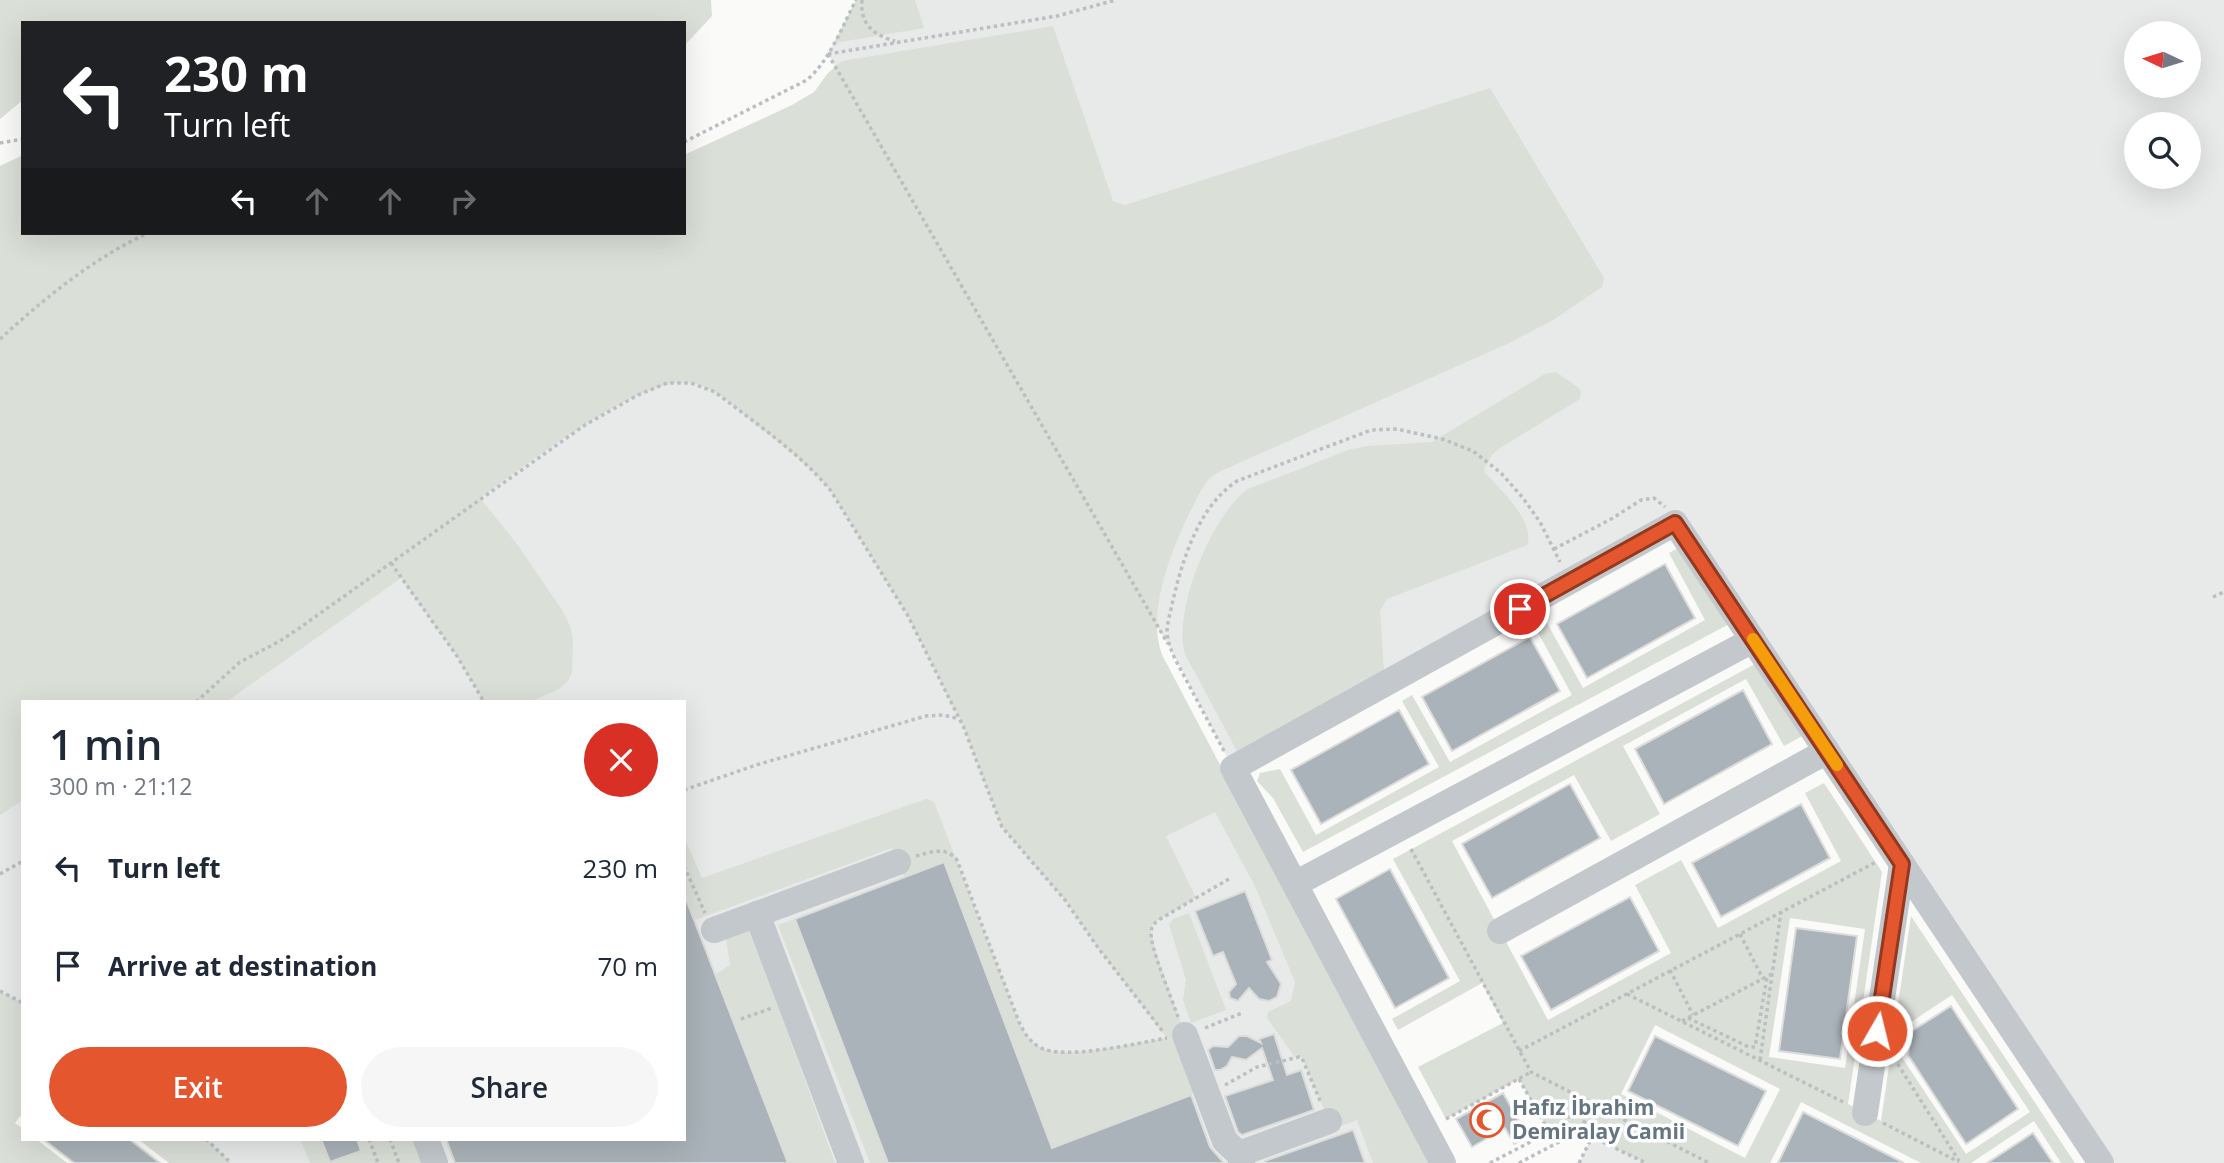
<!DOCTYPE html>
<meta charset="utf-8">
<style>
body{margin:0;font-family:"Open Sans",sans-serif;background:#f6f6f7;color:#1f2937;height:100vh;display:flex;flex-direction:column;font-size:26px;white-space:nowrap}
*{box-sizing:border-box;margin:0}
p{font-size:23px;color:#747a83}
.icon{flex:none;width:38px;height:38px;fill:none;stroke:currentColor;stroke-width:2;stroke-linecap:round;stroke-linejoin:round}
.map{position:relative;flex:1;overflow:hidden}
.drawer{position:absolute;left:21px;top:700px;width:665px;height:441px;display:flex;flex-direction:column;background:#fff;border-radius:0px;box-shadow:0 7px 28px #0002}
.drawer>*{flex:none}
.top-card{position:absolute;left:21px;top:21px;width:665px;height:214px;border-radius:0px;box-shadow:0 7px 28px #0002;background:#202124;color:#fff;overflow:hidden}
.needle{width:46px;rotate:274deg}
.tools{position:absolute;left:2124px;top:21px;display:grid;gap:14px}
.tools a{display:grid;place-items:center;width:77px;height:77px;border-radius:50%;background:#fff;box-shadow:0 7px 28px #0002;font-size:35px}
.pin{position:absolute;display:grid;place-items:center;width:60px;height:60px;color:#fff;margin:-30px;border:4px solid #fff;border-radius:50%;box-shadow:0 2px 7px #0007}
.me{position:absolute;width:77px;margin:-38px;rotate:8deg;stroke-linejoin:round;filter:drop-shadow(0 0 5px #0008)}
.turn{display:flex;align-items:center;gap:24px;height:147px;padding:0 28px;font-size:32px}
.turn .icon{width:91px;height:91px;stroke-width:2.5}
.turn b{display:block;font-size:49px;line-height:60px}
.lanes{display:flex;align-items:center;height:66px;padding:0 28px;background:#0003;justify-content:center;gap:35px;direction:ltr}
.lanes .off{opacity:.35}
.round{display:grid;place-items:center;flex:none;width:74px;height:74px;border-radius:37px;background:#f6f6f7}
.headline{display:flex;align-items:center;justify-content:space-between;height:119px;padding:0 28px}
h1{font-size:42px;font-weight:600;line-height:52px}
.action{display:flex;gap:14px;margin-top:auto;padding:14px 28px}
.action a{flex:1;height:80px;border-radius:42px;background:#e4572e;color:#fff;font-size:28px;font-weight:600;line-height:80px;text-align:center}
.action a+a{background:#f6f6f7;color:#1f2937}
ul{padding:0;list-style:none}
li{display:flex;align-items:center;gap:21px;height:98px;padding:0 28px}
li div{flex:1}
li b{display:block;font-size:26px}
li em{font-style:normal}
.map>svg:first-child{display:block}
</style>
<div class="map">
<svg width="2224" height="1163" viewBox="0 0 2224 1163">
<rect width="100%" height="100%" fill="#fafaf8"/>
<g fill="#e8e9e9" fill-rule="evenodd">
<path d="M 856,0 L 2224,0 L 2224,1163 L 2113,1163 L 1677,510 L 1228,759 L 1169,646 L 1157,627 L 1157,639 L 1162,655 L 1430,1163 L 212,1163 L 184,1139 L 684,1139 L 684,702 L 129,702 L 903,185 L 828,54 ZM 2137,33 L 2189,33 L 2189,86 L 2137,86 ZM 2137,124 L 2189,124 L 2189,177 L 2137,177 Z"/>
<polygon points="0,693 23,727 23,1039 0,1030"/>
<polygon points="1592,1137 1646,1163 1579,1163"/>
</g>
<g fill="#dadfd7" fill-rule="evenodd">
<polygon points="0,0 711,0 712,16 684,46 684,23 23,23 23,100 0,119"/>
<polygon points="856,0 915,0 924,28 834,43"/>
<path d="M 1053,26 L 1113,201 L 1125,205 L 1490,88 L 1604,278 L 1602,287 L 1553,320 L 1507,344 L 1223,470 C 1218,472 1213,475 1209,479 C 1202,487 1197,498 1192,508 C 1172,548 1146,611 1162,655 L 1430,1163 L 1373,1163 L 1357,1120 L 1336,1128 L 1329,1121 L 1302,1058 L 1295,1057 L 1267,1018 L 1268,1012 L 1291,1001 L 1295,982 L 1255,886 L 1215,812 L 1166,836 L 1196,898 L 1160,919 L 1153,924 L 1151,930 L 1155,949 L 1185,1035 L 1197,1092 L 1052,1148 L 944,862 L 904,877 L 892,848 L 695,920 L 684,890 L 684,837 L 702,878 L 926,799 L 934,802 L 1019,1022 C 1024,1032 1029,1041 1039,1047 C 1065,1061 1137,1042 1167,1038 L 1099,949 L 1065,900 L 1002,827 L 964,728 L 908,616 L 831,491 C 810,466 785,447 759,427 C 739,411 718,389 693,383 C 643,373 522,468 480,498 L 517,544 L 562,610 L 570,626 L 573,639 L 572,672 L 568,681 L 559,689 L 530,702 L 484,702 L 457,656 L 401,578 L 226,702 L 23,702 L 23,800 L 0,815 L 0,166 L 23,155 L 23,233 L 684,233 L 684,155 L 792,105 L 814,92 L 828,73 L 842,61 Z"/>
<path d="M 1556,372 L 1576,386 L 1581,391 L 1580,399 L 1500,448 L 1492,455 L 1484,469 L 1485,473 C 1500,488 1536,523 1527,545 L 1387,599 L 1380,611 L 1384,672 L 1238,753 L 1185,654 C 1172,612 1212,514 1248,489 L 1351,449 L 1368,446 L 1432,442 L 1545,374 Z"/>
<polygon points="1680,547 1731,623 1303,852 1273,798 1257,781 1260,773 1280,769 1316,835 1439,767 1402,701 1412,695 1450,762 1572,695 1535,627 1546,621 1583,688 1705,620 1669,553"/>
<path d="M 1757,663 L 1804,735 L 1784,746 L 1746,679 L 1623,746 L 1660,814 L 1611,841 L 1574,775 L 1452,841 L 1548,1020 L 1671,953 L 1635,885 L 1681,860 L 1718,928 L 1841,861 L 1805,793 L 1824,783 L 1882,872 L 1848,1104 L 1881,1121 L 1911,916 L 2075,1163 L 2061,1163 L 2034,1121 L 1971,1163 L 1921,1163 L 1801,1102 L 1770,1163 L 1646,1163 L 1565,1124 L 1549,1132 L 1519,1079 L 1446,1119 L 1418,1067 L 1503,1023 L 1482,983 L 1398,1030 L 1392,1019 L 1460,981 L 1393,859 ZM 1790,918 L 1865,929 L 1845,1068 L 1769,1057 ZM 1952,995 L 2030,1112 L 1966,1154 L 1901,1056 L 1905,1026 ZM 1655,1025 L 1780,1089 L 1745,1158 L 1621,1094 Z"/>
<polygon points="1189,913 1226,1010 1191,1023 1183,1000 1186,980 1169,924 1173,919"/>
<polygon points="795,919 888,1163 870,1163 778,925"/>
<polygon points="746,929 751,932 835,1163 788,1163 716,974 730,965 726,939"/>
<polygon points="0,991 23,1003 23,1112 15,1123 23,1129 23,1139 36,1139 67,1163 0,1163"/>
<polygon points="138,1139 206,1139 231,1163 169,1163"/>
<polygon points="300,1139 414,1139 423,1163 310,1163"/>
</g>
<g fill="#aab3b9" stroke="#dcdcda" stroke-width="2">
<polygon points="1665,564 1695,618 1587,678 1557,624"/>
<polygon points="1530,637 1560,691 1452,751 1422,697"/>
<polygon points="1743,690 1772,744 1664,804 1635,749"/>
<polygon points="1399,710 1429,764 1321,824 1291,770"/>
<polygon points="1570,784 1600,838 1492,898 1462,844"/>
<polygon points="1801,804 1830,858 1721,917 1692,863"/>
<polygon points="944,862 1052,1148 1191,1095 1210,1147 1224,1163 888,1163 795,919"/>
<polygon points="1390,869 1449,978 1395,1008 1336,899"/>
<polygon points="1245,891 1272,960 1267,962 1281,984 1277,997 1269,1001 1259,999 1249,988 1238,1001 1230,998 1229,992 1236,984 1223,952 1213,956 1195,911"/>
<polygon points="684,894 788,1163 455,1163 446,1139 684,1139"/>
<polygon points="1630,897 1659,951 1551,1010 1521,956"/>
<polygon points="1796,928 1857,936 1840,1059 1779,1051"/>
<polygon points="1951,1006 2018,1109 1966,1144 1908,1055 1912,1031"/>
<polygon points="1274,1034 1287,1075 1301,1070 1314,1110 1242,1135 1238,1132 1225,1096 1273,1080 1262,1048 1246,1060 1232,1057 1227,1066 1220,1070 1215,1070 1208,1050 1213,1046 1228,1047 1239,1036 1247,1036 1261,1043 1259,1039"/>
<polygon points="1655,1036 1766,1091 1738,1146 1628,1091"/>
<polygon points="1503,1093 1528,1137 1514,1144 1505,1128 1472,1147 1456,1119"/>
<polygon points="1803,1112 1859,1140 1904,1163 1778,1163"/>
<polygon points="1353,1130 1365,1163 1265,1163 1265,1161"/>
<polygon points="2033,1133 2053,1163 1987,1163"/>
<polygon points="43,1139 129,1139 160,1163 74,1163"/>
<polygon points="321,1139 357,1139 361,1151 330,1162"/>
</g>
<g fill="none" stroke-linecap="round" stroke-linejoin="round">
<g stroke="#bbbfc2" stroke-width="3.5" stroke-dasharray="3.5 3.5" stroke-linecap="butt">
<path d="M 862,0 C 860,24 873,35 895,41"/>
<polyline points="828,54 1168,644"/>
<polyline points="828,54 1057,16 1116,0"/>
<path d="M 684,142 L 807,80 C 830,60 842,27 856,0"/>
<polyline points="0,143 23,139"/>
<path d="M 0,339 C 45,298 92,259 148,233"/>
<polyline points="1554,549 1613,518 1641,500 1654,498 1665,507"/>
<polyline points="391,563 457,656 484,702"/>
<polyline points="2213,597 2224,592"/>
<path d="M 196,702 L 240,662 L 280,641 L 298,629 L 585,425 L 638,395 L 667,383 L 691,383 L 715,392 C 755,423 799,452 831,491 L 908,616 L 964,728 L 1002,827 L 1065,900 L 1099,949 L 1164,1033"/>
<path d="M 1224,751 L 1175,659 C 1171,650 1168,642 1167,633 C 1167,622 1171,611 1173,600 C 1183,558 1199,506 1237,481 L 1371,430 L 1397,429 L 1442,439 L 1473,451 L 1501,473 L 1523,498 L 1540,522 L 1560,562"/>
<polyline points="684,790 756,765 926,716 944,715 959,719"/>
<polyline points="1411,849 1531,1072 1709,1163"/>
<path d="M 916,856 C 931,852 946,846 957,860 L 1019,1022 C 1024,1032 1029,1041 1039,1047 C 1064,1061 1137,1043 1167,1038"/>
<polyline points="684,866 705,913"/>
<polyline points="0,874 23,861"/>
<polyline points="1740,934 1763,979"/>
<polyline points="1670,970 1693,1015"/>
<polyline points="0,991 23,1003"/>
<polyline points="1627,994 1845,1103"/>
<path d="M 1178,1017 C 1172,999 1150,948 1151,932 C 1152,925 1155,923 1160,919 L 1229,879"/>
<polyline points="1688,1018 1749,1047 1755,1047 1767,977"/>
<polyline points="741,1019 772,1008"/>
<polyline points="1682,1021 1772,974"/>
<polyline points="1205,1028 1242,1013"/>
<polyline points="1519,1051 1876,862"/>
<polyline points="1894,1058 1959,1161"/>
<polyline points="1760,1060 1781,912"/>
<polyline points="1519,1079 1549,1132"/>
<polyline points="1225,1085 1257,1067 1299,1057 1302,1058 1321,1103"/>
<polyline points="1446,1119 1531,1072"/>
<polyline points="1883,1123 1959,1162"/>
<polyline points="1565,1124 1646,1163"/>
<polyline points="206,1139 231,1163"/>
<polyline points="369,1139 378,1163"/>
<polyline points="390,1139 399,1163"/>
<polyline points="1490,1163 1565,1124 1579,1097"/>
<polyline points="1519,1163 1580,1131 1593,1104"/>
<polyline points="1579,1163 1592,1137"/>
</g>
<g stroke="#c3c8cc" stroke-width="26">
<polyline points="1295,884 1753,640"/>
<polyline points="757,914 851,1163"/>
<polyline points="714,930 898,862"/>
<polyline points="1500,931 1827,751"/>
<polyline points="1185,1035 1225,1141 1239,1154"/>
<polyline points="1865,1113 1902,864"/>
<polyline points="426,1139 435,1163"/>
<polyline points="1242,1163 1239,1154 1329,1121"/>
<polyline points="1443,1163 1233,768 1675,523 2101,1163"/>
</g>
</g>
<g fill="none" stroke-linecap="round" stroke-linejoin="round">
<g stroke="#94391e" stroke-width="18">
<polyline id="route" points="1520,609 1675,523 1902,864 1877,1031"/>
</g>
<use href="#route" stroke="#e4572e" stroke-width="12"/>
<polyline stroke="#f59e0b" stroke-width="12" points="1753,639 1837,765"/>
</g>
<defs>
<g id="mosque-ring" transform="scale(1.75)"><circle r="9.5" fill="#fff" stroke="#e4572e" stroke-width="1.5"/><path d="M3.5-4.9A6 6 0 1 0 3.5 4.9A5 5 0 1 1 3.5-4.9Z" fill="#e4572e"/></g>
</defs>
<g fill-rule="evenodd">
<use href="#mosque-ring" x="1487" y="1120"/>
</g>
<g text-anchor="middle" stroke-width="7" stroke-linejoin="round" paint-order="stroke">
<g font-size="21" font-weight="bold" fill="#657683" stroke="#fff" text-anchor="start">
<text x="1512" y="1115">Hafız İbrahim<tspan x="1512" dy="24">Demiralay Camii</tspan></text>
</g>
</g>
</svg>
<div class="tools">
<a><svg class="needle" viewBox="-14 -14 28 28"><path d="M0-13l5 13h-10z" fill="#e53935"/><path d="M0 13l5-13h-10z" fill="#747a83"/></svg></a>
<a><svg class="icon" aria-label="search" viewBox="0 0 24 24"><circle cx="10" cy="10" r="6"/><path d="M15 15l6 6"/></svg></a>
</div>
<div class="pin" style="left:1520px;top:609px;background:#d93025"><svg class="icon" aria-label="arrive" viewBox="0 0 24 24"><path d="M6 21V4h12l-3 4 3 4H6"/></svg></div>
<svg class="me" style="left:1877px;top:1031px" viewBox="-20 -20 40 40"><circle r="17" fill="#e4572e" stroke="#fff" stroke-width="3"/><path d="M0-11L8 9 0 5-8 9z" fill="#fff"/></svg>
<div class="top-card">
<div class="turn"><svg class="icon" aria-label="left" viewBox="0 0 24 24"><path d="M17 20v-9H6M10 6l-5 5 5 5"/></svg><div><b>230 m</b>Turn left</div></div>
<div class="lanes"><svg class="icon" aria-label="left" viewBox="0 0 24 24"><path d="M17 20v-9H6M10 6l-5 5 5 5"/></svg><svg class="icon off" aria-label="ahead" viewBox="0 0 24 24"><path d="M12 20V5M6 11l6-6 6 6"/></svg><svg class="icon off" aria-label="ahead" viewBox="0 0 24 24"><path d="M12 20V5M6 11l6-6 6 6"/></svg><svg class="icon off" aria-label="right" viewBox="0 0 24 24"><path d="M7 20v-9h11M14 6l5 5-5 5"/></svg></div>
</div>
<section class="drawer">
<div class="headline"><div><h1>1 min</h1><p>300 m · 21:12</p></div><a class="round" style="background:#d93025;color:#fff"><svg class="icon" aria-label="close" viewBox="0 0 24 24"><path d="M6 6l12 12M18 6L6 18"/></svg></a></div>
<ul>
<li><svg class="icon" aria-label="left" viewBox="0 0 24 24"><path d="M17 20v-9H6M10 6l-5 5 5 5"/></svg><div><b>Turn left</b></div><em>230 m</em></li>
<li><svg class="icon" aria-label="arrive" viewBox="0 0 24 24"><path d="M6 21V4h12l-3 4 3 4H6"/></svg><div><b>Arrive at destination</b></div><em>70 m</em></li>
</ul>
<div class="action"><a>Exit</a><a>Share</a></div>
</section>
</div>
